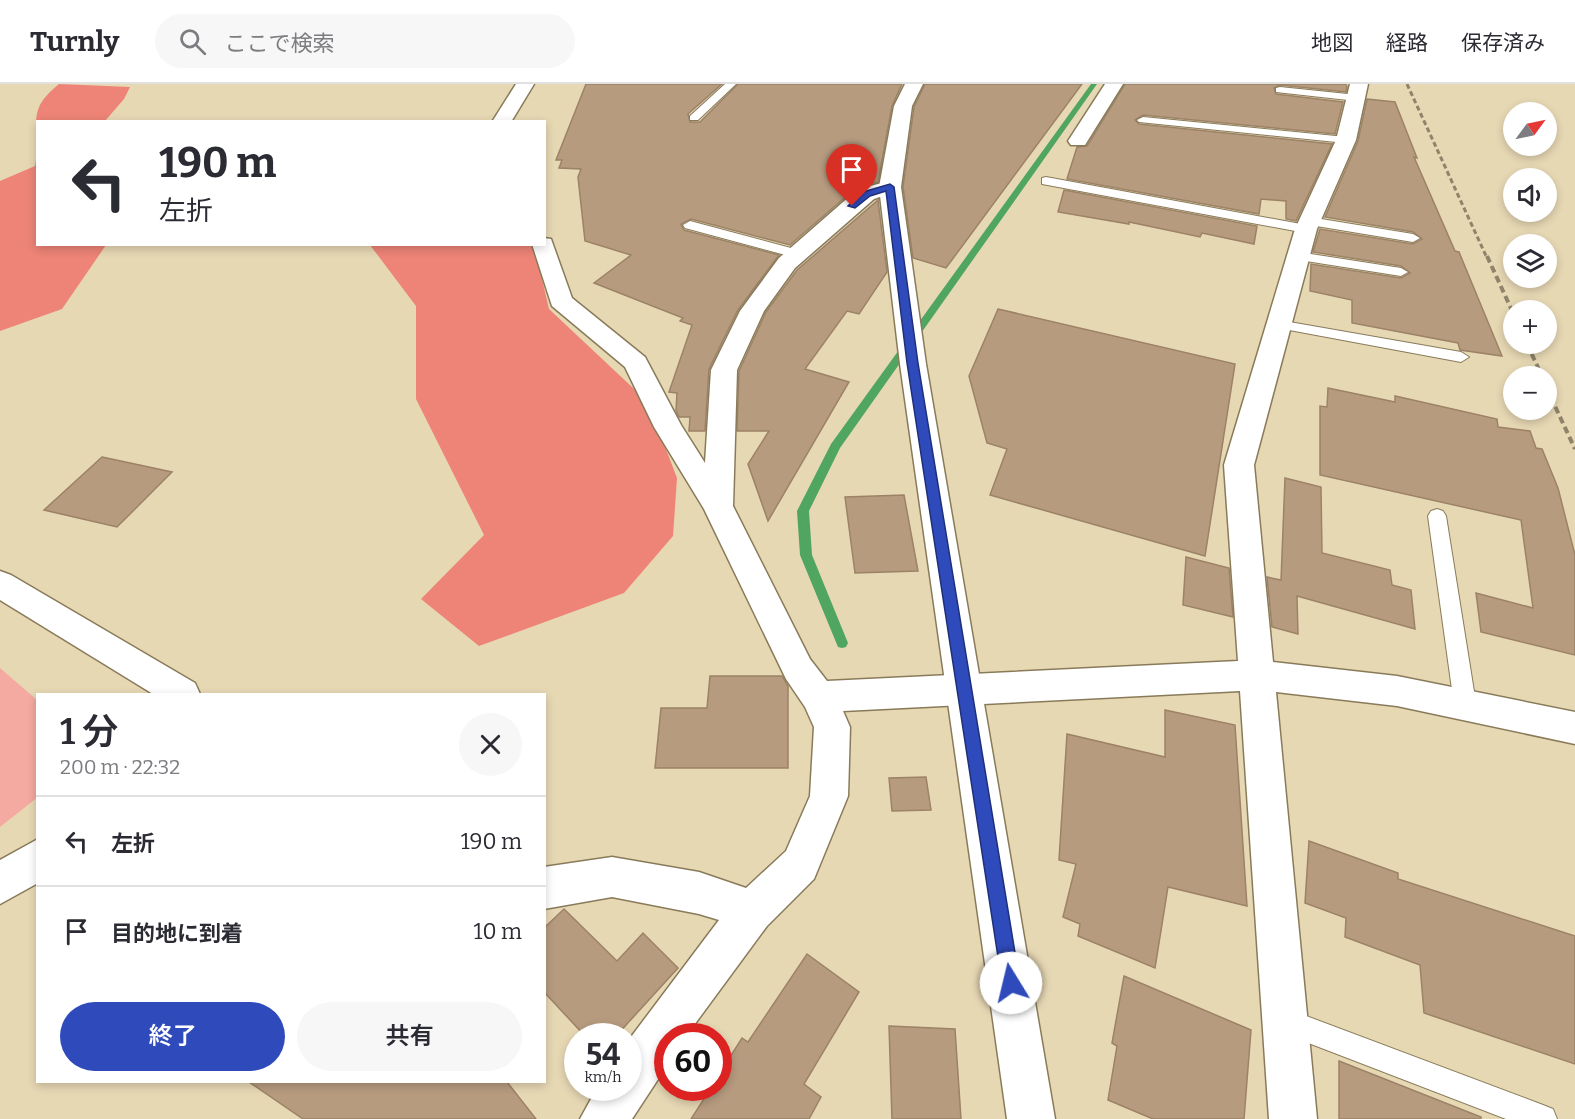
<!DOCTYPE html>
<html lang="ja">
<meta charset="utf-8">
<style>
body{margin:0;font-family:Bitter,"Noto Sans JP",serif;background:#f7f7f7;color:#2b2b33;height:100vh;display:flex;flex-direction:column;font-size:22px;white-space:nowrap}
*{box-sizing:border-box;margin:0}
p{font-size:20px;color:#7c7c81}
.icon{flex:none;width:33px;height:33px;fill:none;stroke:currentColor;stroke-width:2;stroke-linecap:round;stroke-linejoin:round}
.map{position:relative;flex:1;overflow:hidden}
.drawer{position:absolute;left:36px;top:609px;width:510px;height:390px;display:flex;flex-direction:column;background:#fff;border-radius:0px;box-shadow:0 3px 9px #0003}
.drawer>*{flex:none}
.hud{position:absolute;left:36px;top:36px;width:510px;height:126px;border-radius:0px;box-shadow:0 3px 9px #0003;background:#fff;color:#2b2b33;overflow:hidden}
.needle{width:39px;rotate:57deg}
.buttons{position:absolute;left:1503px;top:18px;display:grid;gap:12px}
.buttons a{display:grid;place-items:center;width:54px;height:54px;border-radius:50%;background:#fff;box-shadow:0 3px 9px #0003;font-size:30px}
.speed{position:absolute;left:564px;top:939px;display:flex;gap:12px;font-size:30px;font-weight:700;text-align:center}
.speed>*{display:grid;place-content:center;width:78px;height:78px;border-radius:50%;background:#fff;box-shadow:0 3px 9px #0003;line-height:1}
.speed small{font-size:15px;font-weight:400}
.speed .limit{border:9px solid #d22;background:#fff;color:#111}
.pin{position:absolute;display:grid;place-items:center;width:51px;height:51px;color:#fff;margin:-62px -26px;border-radius:50% 50% 50% 0;rotate:-45deg;box-shadow:0 0 6px #0007}
.pin .icon{rotate:45deg}
.me{position:absolute;width:66px;margin:-33px;rotate:351deg;stroke-linejoin:round;filter:drop-shadow(0 0 4px #0008)}
.turn{display:flex;align-items:center;gap:21px;height:126px;padding:0 24px;font-size:27px}
.turn .icon{width:78px;height:78px;stroke-width:2.5}
.turn b{display:block;font-size:42px;line-height:51px}
.round{display:grid;place-items:center;flex:none;width:63px;height:63px;border-radius:32px;background:#f7f7f7}
.head{display:flex;align-items:center;justify-content:space-between;height:102px;padding:0 24px}
h1{font-size:36px;font-weight:600;line-height:45px}
.primary-button{display:flex;gap:12px;margin-top:auto;padding:12px 24px}
.primary-button a{flex:1;height:69px;border-radius:36px;background:#2f4abb;color:#fff;font-size:24px;font-weight:600;line-height:69px;text-align:center}
.primary-button a+a{background:#f7f7f7;color:#2b2b33}
ul{padding:0;list-style:none}
li{display:flex;align-items:center;gap:18px;height:90px;padding:0 24px;border-top:2px solid #e1e1e2}
li div{flex:1}
li b{display:block;font-size:22px}
li em{font-style:normal}
header{display:flex;align-items:center;gap:36px;box-sizing:border-box;height:84px;padding:0 30px;background:#fff;border-bottom:2px solid #e1e1e2}
header strong{font-size:28px}
nav{display:flex;gap:33px;margin-inline-start:auto;font-size:21px}
.search{width:420px;height:54px;background:#f7f7f7;display:flex;align-items:center;gap:15px;box-sizing:border-box;padding:0 21px;border-radius:33px;color:#7c7c81;font-size:22px}
.map>svg:first-child{display:block}
</style>
<header>
<strong>Turnly</strong>
<div class="search"><svg class="icon" aria-label="search" viewBox="0 0 24 24"><circle cx="10" cy="10" r="6"/><path d="M15 15l6 6"/></svg>ここで検索</div>
<nav><a>地図</a><a>経路</a><a>保存済み</a></nav>
</header>
<div class="map">
<svg width="1575" height="1035" viewBox="0 0 1575 1035">
<rect width="100%" height="100%" fill="#e7d8b4"/>
<polygon fill="#f4aaa0" points="0,584 37,616 38,713 0,743"/>
<g fill="#ed8477">
<path d="M 59,0 L 130,3 L 124,15 L 105,37 L 38,38 L 37,55 C 34,28 37,18 59,0 Z"/>
<polygon points="37,69 38,160 106,161 62,225 0,247 0,97 35,82"/>
<polygon points="370,161 531,161 535,165 549,225 648,318 677,394 673,452 624,509 479,562 421,515 484,451 416,315 416,222"/>
</g>
<g fill="none" stroke-linecap="round" stroke-linejoin="round">
<polygon fill="#50a560" fill-rule="evenodd" points="1091,0 1097,0 840,364 809,427 812,471 848,559 846,563 842,564 838,563 800,471 797,427 831,360"/>
</g>
<g fill="#b69b7f" stroke="#9c8266" stroke-width="1.5">
<polygon points="586,0 722,0 688,30 690,38 700,38 738,0 902,0 892,22 878,98 857,103 790,161 691,135 681,140 684,146 779,171 738,226 709,285 705,347 689,347 690,333 679,333 676,326 677,309 669,308 692,241 680,237 683,234 594,199 631,171 585,157 578,93 581,85 559,84 562,76 556,76"/>
<polygon points="925,0 1082,0 946,184 913,174 903,103 914,23"/>
<polygon points="1125,0 1346,0 1347,3 1346,8 1280,1 1274,4 1276,10 1343,18 1335,50 1143,31 1135,36 1139,40 1332,60 1296,137 1286,135 1286,117 1261,115 1259,130 1067,95 1077,63 1087,62"/>
<polygon points="1367,15 1395,18 1417,74 1414,73 1455,167 1459,168 1502,272 1460,266 1458,259 1352,239 1352,216 1310,207 1311,180 1401,194 1410,189 1401,182 1313,168 1320,145 1413,160 1422,155 1413,148 1325,133 1358,57"/>
<polygon points="1064,106 1257,142 1254,160 1202,149 1200,153 1129,138 1129,140 1058,128"/>
<polygon points="878,116 887,188 859,230 847,227 805,285 849,298 768,437 748,380 769,347 737,347 739,287 766,228 797,186"/>
<polygon points="998,225 1235,280 1205,472 990,411 1007,365 987,359 969,292"/>
<polygon points="1328,304 1395,318 1395,312 1497,335 1498,343 1530,347 1536,364 1542,365 1558,404 1575,471 1575,571 1481,548 1476,509 1533,524 1521,436 1320,391 1320,322 1327,323"/>
<polygon points="102,373 172,388 117,443 44,426"/>
<polygon points="1285,394 1321,403 1322,469 1390,486 1392,501 1411,506 1415,545 1297,512 1298,550 1272,543 1267,493 1281,496"/>
<polygon points="904,411 918,487 855,489 845,413"/>
<polygon points="1186,473 1229,484 1233,533 1183,521"/>
<polygon points="710,592 782,592 788,602 788,684 655,684 661,624 707,624"/>
<polygon points="1165,626 1235,641 1247,822 1168,803 1155,884 1078,852 1080,840 1063,833 1076,780 1059,776 1067,650 1165,673"/>
<polygon points="926,693 931,726 892,727 889,694"/>
<polygon points="1309,757 1398,789 1398,795 1575,852 1575,980 1424,929 1420,881 1345,853 1346,834 1305,819"/>
<polygon points="564,825 617,877 643,849 678,884 616,952 585,952 544,908 544,844"/>
<polygon points="807,870 859,908 804,1000 821,1013 809,1035 691,1035 711,1004 718,1004 718,992 742,954 748,958"/>
<polygon points="1124,892 1251,946 1244,1035 1153,1035 1108,1016 1117,962 1112,959"/>
<polygon points="889,942 955,945 961,1035 892,1035"/>
<polygon points="1339,977 1481,1033 1481,1035 1339,1035"/>
<polygon points="249,998 507,998 536,1035 303,1035"/>
</g>
<g fill="none" stroke-linecap="round" stroke-linejoin="round">
<g stroke="#897b5a" stroke-width="2">
<g id="lane">
<polygon points="725,0 736,0 698,36 690,36 690,32"/>
<polygon points="1280,3 1357,11 1362,14 1357,17 1276,8 1276,4"/>
<polygon points="1143,33 1346,53 1352,56 1346,59 1139,38 1137,36"/>
<polygon points="1046,93 1306,141 1313,145 1306,149 1042,100 1042,94"/>
<polygon points="1309,133 1413,150 1420,154 1413,158 1304,140 1304,134"/>
<polygon points="690,137 802,167 804,170 797,174 685,144 683,141"/>
<polygon points="1298,168 1401,184 1408,188 1401,192 1293,175 1293,169"/>
<polygon points="1278,236 1461,268 1469,273 1461,278 1273,243 1271,240 1273,237"/>
<polygon points="1437,425 1443,427 1446,432 1476,620 1473,627 1465,629 1457,627 1454,620 1428,432 1431,427"/>
<polygon points="1285,924 1543,1021 1553,1025 1557,1035 1506,1035 1285,950 1276,946 1272,937 1276,928"/>
</g>
</g>
<g stroke="#897b5a" stroke-width="3">
<g id="street">
<polygon points="516,0 534,0 511,38 492,38"/>
<polygon points="1105,0 1123,0 1085,61 1071,61 1068,57"/>
<polygon points="1350,0 1368,0 1356,56 1317,145 1254,381 1273,578 1397,592 1575,628 1575,660 1397,622 1276,608 1317,1035 1269,1035 1240,607 843,627 850,643 848,712 814,795 767,842 686,952 668,952 668,980 632,1035 580,1035 597,1004 628,1004 628,957 719,836 699,830 612,813 544,825 544,783 612,773 699,788 746,804 786,767 810,712 814,643 805,623 786,595 704,425 654,343 625,283 552,222 532,160 544,160 544,154 551,155 572,214 645,273 681,341 705,379 711,286 740,227 779,174 858,105 890,97 897,99 901,103 897,107 874,115 795,184 764,227 737,286 733,422 810,575 827,597 1238,577 1224,381 1295,145 1336,56"/>
<polygon points="0,487 11,491 195,599 200,610 153,610 0,516"/>
<polygon points="38,755 38,799 0,820 0,776"/>
</g>
</g>
<g stroke="#897b5a" stroke-width="3">
<polygon id="primary" points="905,0 923,0 912,22 901,103 926,280 1055,1035 1007,1035 900,280 879,103 894,22"/>
</g>
<use href="#lane" fill="#fff" fill-rule="evenodd"/>
<use href="#street" fill="#fff" fill-rule="evenodd"/>
<use href="#primary" fill="#fff" fill-rule="evenodd"/>
<polyline stroke="#8e846a" stroke-width="3" stroke-dasharray="5 3" stroke-linecap="butt" points="1407,0 1487,174"/>
<g stroke="#8e846a" stroke-width="4" stroke-dasharray="7 4" stroke-linecap="butt">
<polyline points="1487,172 1514,231"/>
<polyline points="1527,260 1542,292"/>
<polyline points="1546,303 1575,365"/>
</g>
</g>
<polygon fill="#2f4abb" stroke="#1f307a" stroke-width="1.5" points="890,100 894,103 918,279 1020,899 1017,906 1011,909 1004,906 1002,899 907,279 886,107 870,112 855,124 848,122 863,108"/>
</svg>
<div class="buttons">
<a><svg class="needle" viewBox="-14 -14 28 28"><path d="M0-13l5 13h-10z" fill="#e53935"/><path d="M0 13l5-13h-10z" fill="#7c7c81"/></svg></a>
<a><svg class="icon" aria-label="sound" viewBox="0 0 24 24"><path d="M4 9h4l5-4v14l-5-4H4zM17 9q2 3 0 6"/></svg></a>
<a><svg class="icon" aria-label="layers" viewBox="0 0 24 24"><path d="M12 4l9 5-9 5-9-5zM3 14l9 5 9-5"/></svg></a>
<a>+</a>
<a>−</a>
</div>
<div class="speed"><div>54<small>km/h</small></div><div class="limit">60</div></div>
<div class="pin" style="left:852px;top:122px;background:#d93025"><svg class="icon" aria-label="arrive" viewBox="0 0 24 24"><path d="M6 21V4h12l-3 4 3 4H6"/></svg></div>
<svg class="me" style="left:1011px;top:899px" viewBox="-20 -20 40 40"><circle r="19" fill="#fff"/><path d="M0-13L10 11 0 6-10 11z" fill="#2f4abb"/></svg>
<div class="hud">
<div class="turn"><svg class="icon" aria-label="left" viewBox="0 0 24 24"><path d="M17 20v-9H6M10 6l-5 5 5 5"/></svg><div><b>190 m</b>左折</div></div>
</div>
<section class="drawer">
<div class="head"><div><h1>1 分</h1><p>200 m · 22:32</p></div><a class="round"><svg class="icon" aria-label="close" viewBox="0 0 24 24"><path d="M6 6l12 12M18 6L6 18"/></svg></a></div>
<ul>
<li><svg class="icon" aria-label="left" viewBox="0 0 24 24"><path d="M17 20v-9H6M10 6l-5 5 5 5"/></svg><div><b>左折</b></div><em>190 m</em></li>
<li><svg class="icon" aria-label="arrive" viewBox="0 0 24 24"><path d="M6 21V4h12l-3 4 3 4H6"/></svg><div><b>目的地に到着</b></div><em>10 m</em></li>
</ul>
<div class="primary-button"><a>終了</a><a>共有</a></div>
</section>
</div>
